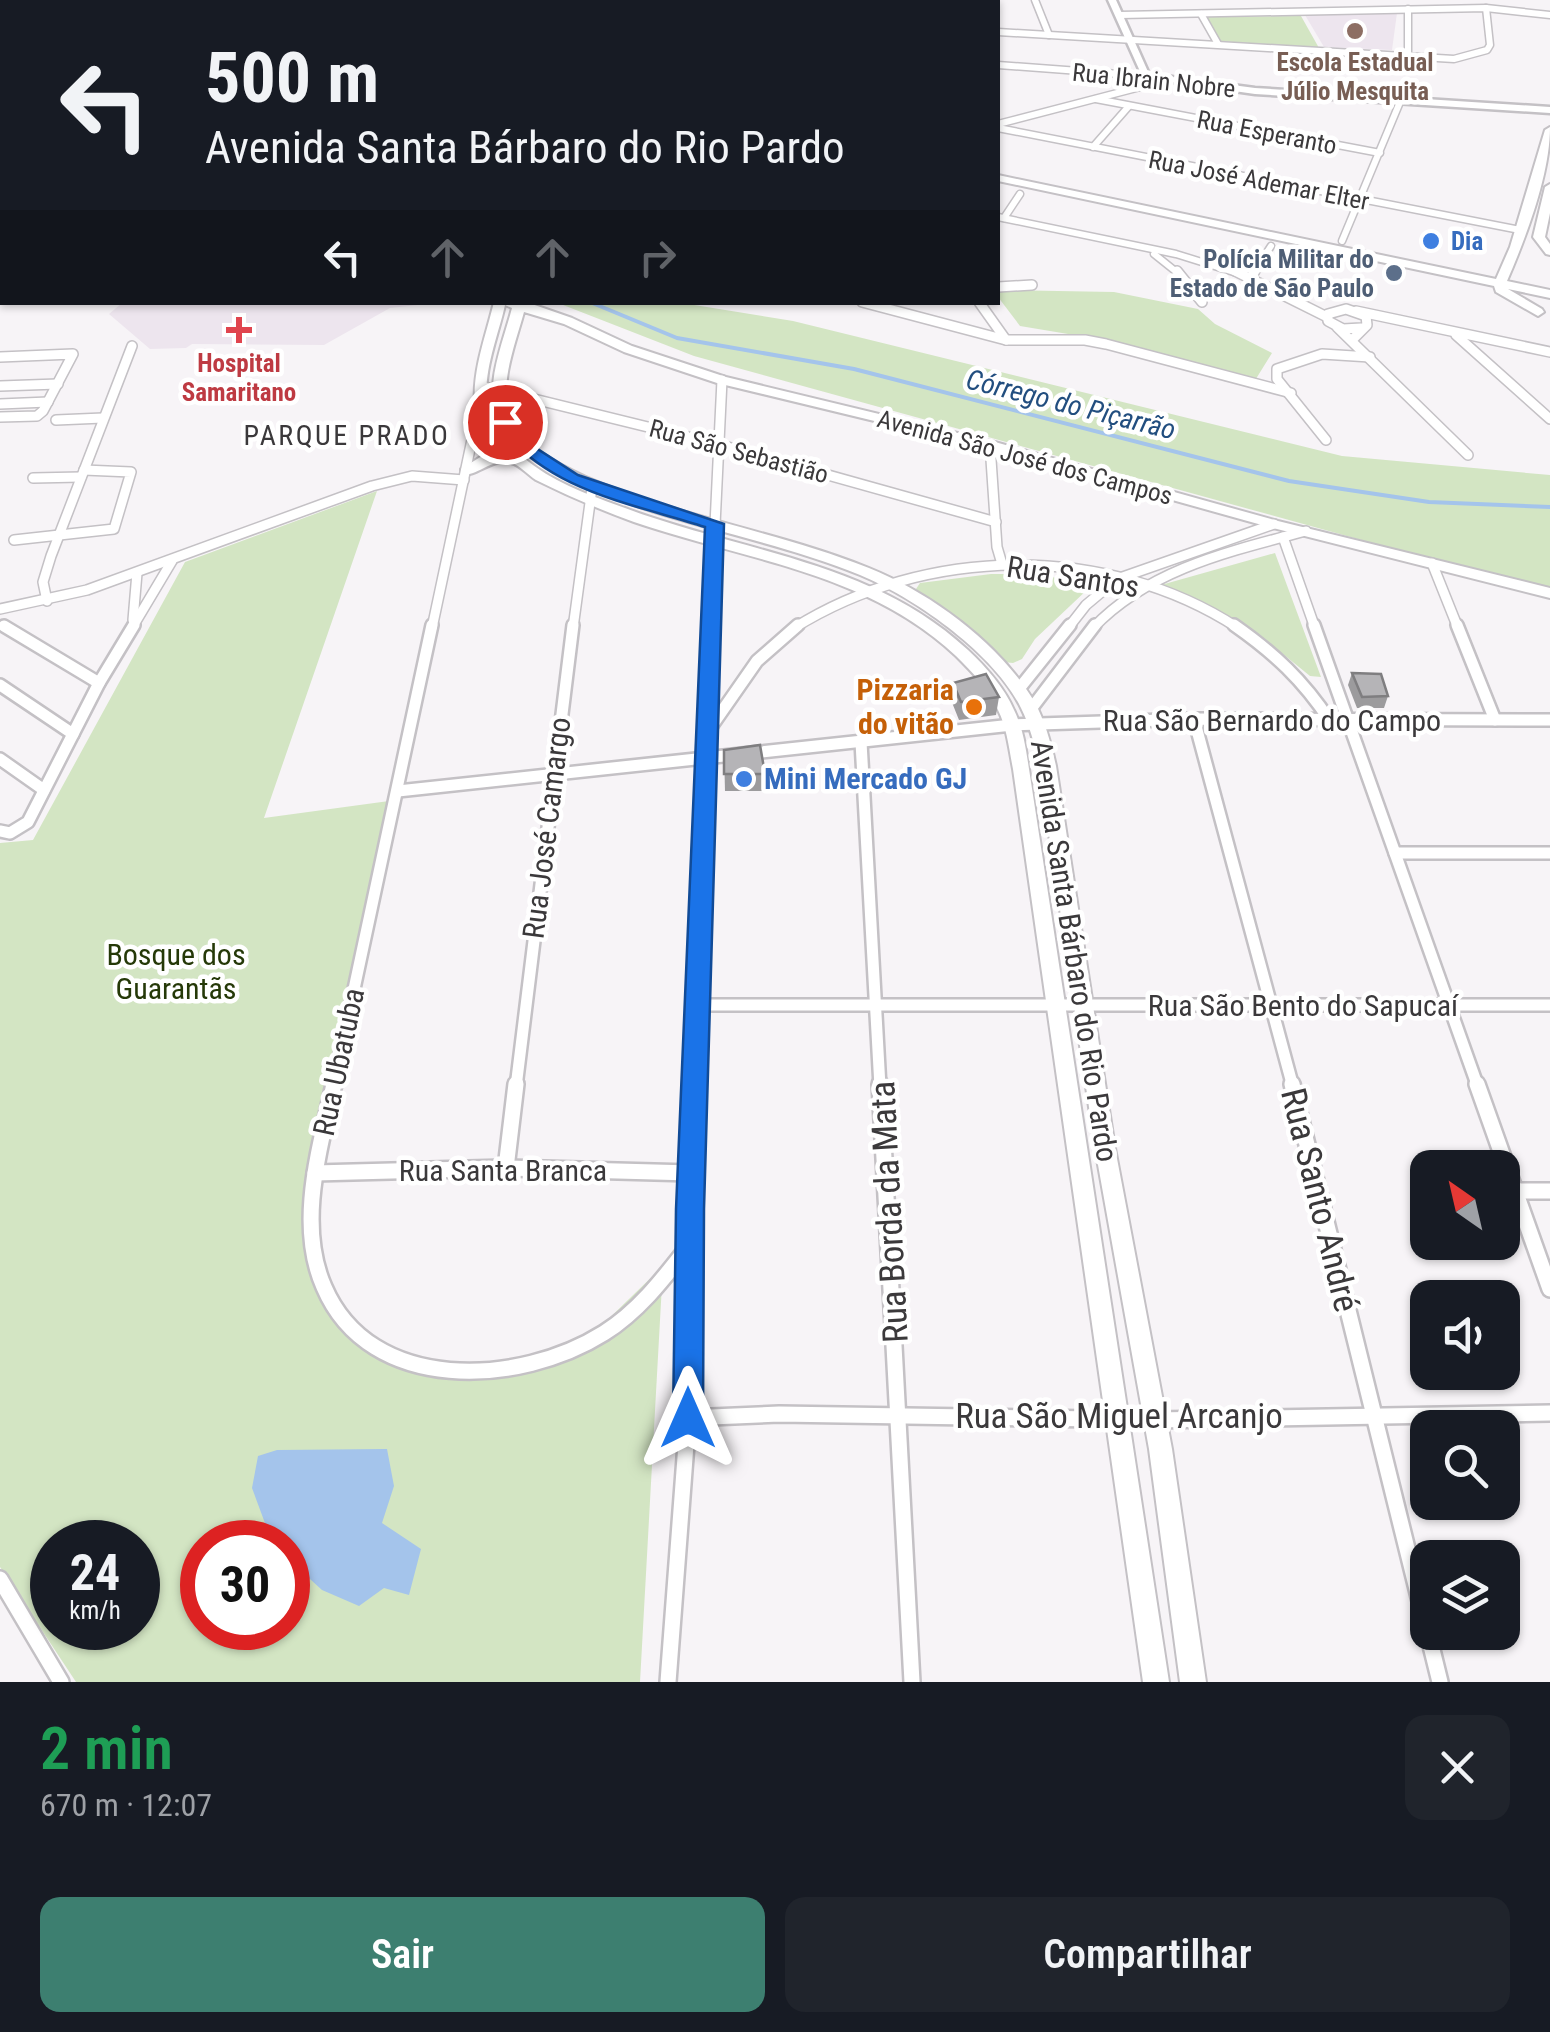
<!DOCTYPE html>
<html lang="pt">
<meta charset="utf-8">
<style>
body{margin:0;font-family:"Roboto Condensed",sans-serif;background:#20242c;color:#f1f3f6;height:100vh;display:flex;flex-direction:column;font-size:38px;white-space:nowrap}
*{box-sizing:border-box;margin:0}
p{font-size:32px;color:#9ea1a6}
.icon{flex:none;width:55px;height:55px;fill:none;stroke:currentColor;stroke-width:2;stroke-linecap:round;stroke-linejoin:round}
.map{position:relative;height:1682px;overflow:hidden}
.panel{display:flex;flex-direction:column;background:#171b24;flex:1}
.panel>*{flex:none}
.banner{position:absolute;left:0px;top:0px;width:1000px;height:305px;box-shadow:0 2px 8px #0004;background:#171b24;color:#f1f3f6;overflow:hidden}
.needle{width:65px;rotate:326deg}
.tools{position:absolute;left:1410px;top:1150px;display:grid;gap:20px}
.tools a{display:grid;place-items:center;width:110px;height:110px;border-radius:20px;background:#171b24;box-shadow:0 2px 8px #0004;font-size:50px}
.speed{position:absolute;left:30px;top:1520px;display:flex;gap:20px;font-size:50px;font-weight:700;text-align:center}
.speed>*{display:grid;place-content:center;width:130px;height:130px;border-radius:50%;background:#171b24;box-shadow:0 2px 8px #0004;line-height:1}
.speed small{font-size:25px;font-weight:400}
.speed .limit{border:15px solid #d22;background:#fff;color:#111}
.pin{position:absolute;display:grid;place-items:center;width:85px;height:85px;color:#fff;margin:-42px;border:5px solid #fff;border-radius:50%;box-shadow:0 2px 10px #0007}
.me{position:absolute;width:110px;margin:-55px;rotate:0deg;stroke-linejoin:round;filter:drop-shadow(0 0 8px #0008)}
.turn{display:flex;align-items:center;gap:35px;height:210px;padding:0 40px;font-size:45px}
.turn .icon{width:130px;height:130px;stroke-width:2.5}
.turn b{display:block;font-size:70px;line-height:85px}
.lanes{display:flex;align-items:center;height:95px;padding:0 40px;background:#0003;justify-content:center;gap:50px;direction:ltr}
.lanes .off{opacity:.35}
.round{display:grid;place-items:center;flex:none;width:105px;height:105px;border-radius:20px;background:#20242c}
.overview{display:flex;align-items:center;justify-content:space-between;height:170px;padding:0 40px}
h1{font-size:60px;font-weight:600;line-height:75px;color:#1e9e55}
.action{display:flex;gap:20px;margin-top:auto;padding:20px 40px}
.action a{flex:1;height:115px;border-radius:20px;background:#3d7f70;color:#fff;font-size:40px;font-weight:600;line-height:115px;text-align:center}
.action a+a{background:#20242c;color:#f1f3f6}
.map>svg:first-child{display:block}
</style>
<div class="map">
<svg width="1550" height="1682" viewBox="0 0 1550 1682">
<rect width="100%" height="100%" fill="#f7f4f7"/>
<g fill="#ede5ee">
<polygon points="1397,13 1392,50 1324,47 1305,15"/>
<polygon points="122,303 122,302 436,303 390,308 324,345 192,344 186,348 150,349 109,314"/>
</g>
<g fill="#d3e5c3" fill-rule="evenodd">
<polygon points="1301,16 1319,48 1219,41 1203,17"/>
<polygon points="998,290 1114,292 1198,309 1215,324 1272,353 1254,382 1122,343 1020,326 998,297"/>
<polygon points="558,303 682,303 793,321 1342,456 1550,475 1550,592 694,356"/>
<path d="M 377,491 L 264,818 L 389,801 L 308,1205 L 344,1326 L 420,1369 L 507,1369 L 593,1334 L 663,1266 L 640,1682 L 76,1682 L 0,1567 L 0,843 L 33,840 L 185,562 ZM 52,1542 L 138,1542 L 138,1628 L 52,1628 ZM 202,1542 L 288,1542 L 288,1628 L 202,1628 Z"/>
<polygon points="1275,553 1321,677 1310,676 1262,637 1161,585"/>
<polygon points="991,574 1036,574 1083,583 1089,588 1035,639 1022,659 1013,663 1003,662 968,627 916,589 920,583"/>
</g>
<polygon fill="#a4c4eb" points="387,1449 394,1486 382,1523 421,1549 409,1595 384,1588 359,1606 322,1590 288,1559 288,1542 272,1542 252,1488 258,1456 277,1450"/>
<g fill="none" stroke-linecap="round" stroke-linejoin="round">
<polyline stroke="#a4c4eb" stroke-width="4" points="590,302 677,338 854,369 1289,481 1429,502 1550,507"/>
<g stroke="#c4c1c5" stroke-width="9">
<g id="minor-far3">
<polyline points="604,0 611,2"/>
<polyline points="1035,0 1049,35"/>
<polyline points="299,2 303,0"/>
<polyline points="844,2 848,0"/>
<polyline points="1408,9 1408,55"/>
<polyline points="1201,14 1218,44"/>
<polyline points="1120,15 1486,8 1550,15"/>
<polyline points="998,32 1454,59 1487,50 1490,45 1486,8"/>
<polyline points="998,65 1146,76"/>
<polyline points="1096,99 1380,153"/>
<polyline points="998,124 1171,79"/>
<polyline points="998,128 1520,230"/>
<polyline points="1093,147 1129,106"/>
<polyline points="998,217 1176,254 1240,274"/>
<polyline points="1004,218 1020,194"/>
<polyline points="1342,241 1400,102"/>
<polyline points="1154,254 1179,274"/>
<polyline points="1253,274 1271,246"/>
</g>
</g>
<g stroke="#c4c1c5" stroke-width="12">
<g id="minor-far2">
<polyline points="1177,271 1202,302"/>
<polyline points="1235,271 1327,317"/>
<polyline points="1251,277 1255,271"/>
<polyline points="998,287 1032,285"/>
<polyline points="862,302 1006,340 1085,340 1106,344 1291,393"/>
<polyline points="979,302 1006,340"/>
<polyline points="1356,311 1550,352"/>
<polyline points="1337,327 1468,455"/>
<polyline points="1456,335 1550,419"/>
<polyline points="1352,340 1367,325 1366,316 1346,309 1328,314 1328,321 1343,329 1361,328"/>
<polyline points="0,357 73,354 43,411 37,416 0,417"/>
<polyline points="0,386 58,384"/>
<polyline points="481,386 717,444 996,522"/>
<polyline points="0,404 48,402"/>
<polyline points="56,420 103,418"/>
<polyline points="1326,440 1277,379 1277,369 1322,354 1370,357"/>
<polyline points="990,445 997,547 1002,564"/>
<polyline points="33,478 81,477"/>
<polyline points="1283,537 1315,628"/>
<polyline points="14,540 114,529 131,472 84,470"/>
<polyline points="1432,563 1458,628"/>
<polyline points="47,601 43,582 51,556 132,346"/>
<polyline points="0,609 87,590 372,486 412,476 464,480"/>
<polyline points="133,620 137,573"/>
<polyline points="132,628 172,561"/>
<polyline points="432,628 480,402"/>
<polyline points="573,628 592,488"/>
<polyline points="710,628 722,380"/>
<path d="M 794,628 C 925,546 1106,542 1238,628"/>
<polyline points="1068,628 1086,605 1117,579 1274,524"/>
<path d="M 1093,628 C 1149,569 1231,551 1306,531"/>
</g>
</g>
<g stroke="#c4c1c5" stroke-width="16">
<g id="minor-far1">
<path d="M 1234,625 C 1274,653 1303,680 1330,721"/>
<polyline points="1314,625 1478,1087"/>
<polyline points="1457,625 1495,720"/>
<polyline points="4,626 99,683"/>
<polyline points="0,685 73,734"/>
<polyline points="1018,690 1070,625"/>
<polyline points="1031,709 1095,625"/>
<polyline points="1194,719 1293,1087"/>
<polyline points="711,727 757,661 798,625"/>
<polyline points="861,742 880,1087"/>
<polyline points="0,759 44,790"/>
<polyline points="398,791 1012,725 1194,719 1550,720"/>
<polyline points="0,831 10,833 28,822 99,683 134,625"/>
<polyline points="1395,853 1550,853"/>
<polyline points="697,1005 1550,1005"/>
<polyline points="333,1087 432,625"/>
<polyline points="516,1087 573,625"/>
<polyline points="694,1087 710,625"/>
</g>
</g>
<g stroke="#c4c1c5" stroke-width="20">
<g id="minor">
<path d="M 334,1084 C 320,1148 296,1224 324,1287 C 370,1395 520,1386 604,1333 C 639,1311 664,1278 689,1246"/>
<polyline points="880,1084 912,1682"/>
<polyline points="1292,1084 1440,1682"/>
<polyline points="1477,1084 1550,1289"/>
<polyline points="506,1168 516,1084"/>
<polyline points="315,1173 506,1168 691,1173"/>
<polyline points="1518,1191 1550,1191"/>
<polyline points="688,1418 779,1414 1156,1420 1550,1413"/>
<polyline points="0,1579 61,1682"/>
<polyline points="668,1682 688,1418 694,1084"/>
</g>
</g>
<g stroke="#c4c1c5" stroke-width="5">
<polygon id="tertiary" points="1108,0 1116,0 1149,74 1255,88 1550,107 1550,113 1255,94 1143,78"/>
</g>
<g stroke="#c4c1c5" stroke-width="4">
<path id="secondary" d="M 494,302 L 526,302 L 572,318 L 632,346 L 726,377 L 995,442 L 1278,521 L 1550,588 L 1550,598 L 1269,527 L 986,448 L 717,383 L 624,352 L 564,324 L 524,312 C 516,342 498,386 510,416 C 522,446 559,465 586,477 C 678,517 777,531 869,568 C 931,593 999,643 1034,701 C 1045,721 1051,743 1056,766 L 1115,1148 L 1172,1449 L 1206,1682 L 1180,1682 L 1149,1449 L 1095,1148 L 1039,766 C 1035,746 1030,726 1021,708 C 994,653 915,598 860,575 C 769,538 669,524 579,484 C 549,471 512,451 498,419 C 483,387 504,340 512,308 L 505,305 C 498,337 481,375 488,410 C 493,433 511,448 529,462 C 557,484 592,496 625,508 C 742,552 873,561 968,650 C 986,667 1004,687 1014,710 C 1023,728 1026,749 1029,769 L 1169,1682 L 1143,1682 L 1013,769 C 1009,749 1007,728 998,710 C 989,689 972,672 956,656 C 867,572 745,560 634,522 C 601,510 568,496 536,480 C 528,475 520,465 511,463 C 491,458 479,476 461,475 L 461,469 L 482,456 L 503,455 C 453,415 482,353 494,302 Z"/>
</g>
<g stroke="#c4c1c5" stroke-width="4">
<g id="primary">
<polygon points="391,0 401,0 402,1 390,2"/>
<rect x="0" y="126" width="2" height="6"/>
<path d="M 1550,127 C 1550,175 1526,237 1507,281 L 1550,290 L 1550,298 L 1508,289 L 1542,309 L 1544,312 L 1538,316 L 1496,292 L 1494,286 L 998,181 L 998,175 L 1496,279 L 1510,247 L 1545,130 Z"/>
<polygon points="1550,184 1550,213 1545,237 1550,244 1550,255 1546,254 1533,237 1545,187"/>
</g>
</g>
<use href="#minor-far3" stroke="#fff" stroke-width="6"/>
<use href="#minor-far2" stroke="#fff" stroke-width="9"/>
<use href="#minor-far1" stroke="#fff" stroke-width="11"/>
<use href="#minor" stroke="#fff" stroke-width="15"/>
<use href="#tertiary" fill="#fff" fill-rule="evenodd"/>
<use href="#secondary" fill="#fff" fill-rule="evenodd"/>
<use href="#primary" fill="#fff" fill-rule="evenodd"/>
</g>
<g fill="#9c9b9d">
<polygon points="1352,673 1388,696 1384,708 1357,708 1348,685"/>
<polygon points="953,683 999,697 996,715 959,720 951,700"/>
<polygon points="724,750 765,774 765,791 725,791"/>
</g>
<g fill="#b5b4b7" stroke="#7f7e80" stroke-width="2.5">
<polygon points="1352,673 1381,674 1388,696 1362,697"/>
<polygon points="986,674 999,697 961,702 953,683"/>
<polygon points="760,745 765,774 724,774 724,750"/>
</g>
<path fill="#1a73e8" stroke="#114b97" stroke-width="2.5" d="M 505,417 L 511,418 L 533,446 L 578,475 L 724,524 L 704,1209 L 703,1418 L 699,1428 L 688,1433 L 677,1428 L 673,1418 L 676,1209 L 705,527 C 627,502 547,491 496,422 Z"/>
<circle fill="#8d6e63" stroke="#fff" stroke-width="4" cx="1355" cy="31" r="10"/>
<g fill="#3f7fe0" stroke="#fff" stroke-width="4">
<circle cx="1431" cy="241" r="10"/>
<circle cx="744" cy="779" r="10"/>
</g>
<circle fill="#5c6f8a" stroke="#fff" stroke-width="4" cx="1394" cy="273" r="10"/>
<path fill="#e0444e" stroke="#fff" stroke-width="4" d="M234 315h10v10h10v10h-10v10h-10v-10h-10v-10h10z"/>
<circle fill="#e8710a" stroke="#fff" stroke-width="4" cx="974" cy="707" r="10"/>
<g text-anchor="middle" stroke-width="9" stroke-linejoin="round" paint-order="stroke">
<g font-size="25" font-weight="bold" fill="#785e54" stroke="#fff">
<text x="1355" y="71">Escola Estadual<tspan x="1355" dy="29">Júlio Mesquita</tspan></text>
</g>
<g font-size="25" fill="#3b393b" stroke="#fff">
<text transform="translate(1154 80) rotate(6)" y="9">Rua Ibrain Nobre</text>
<text transform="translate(1267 132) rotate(11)" y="9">Rua Esperanto</text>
<text transform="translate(1259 180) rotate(11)" y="9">Rua José Ademar Elter</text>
<text transform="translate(739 451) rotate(15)" y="9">Rua São Sebastião</text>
<text transform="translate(1025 457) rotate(15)" y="9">Avenida São José dos Campos</text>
</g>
<g font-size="25" font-weight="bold" fill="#366cbe" stroke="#fff" text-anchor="start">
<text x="1451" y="250">Dia</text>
</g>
<g font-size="25" font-weight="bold" fill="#4e5e75" stroke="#fff" text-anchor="end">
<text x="1374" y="268">Polícia Militar do<tspan x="1374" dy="29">Estado de São Paulo</tspan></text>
</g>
<g font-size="25" font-weight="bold" fill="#be3a42" stroke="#fff">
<text x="239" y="372">Hospital<tspan x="239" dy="29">Samaritano</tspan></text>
</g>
<g font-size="28" font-style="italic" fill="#224e7f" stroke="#fff">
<text transform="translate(1071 404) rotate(14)" y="10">Córrego do Piçarrão</text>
</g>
<g font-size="28" letter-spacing="2.5" fill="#3b393b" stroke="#fff">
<text x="347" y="445">PARQUE PRADO</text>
</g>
<g font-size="30" fill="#3b393b" stroke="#fff">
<text transform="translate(1073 577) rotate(9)" y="10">Rua Santos</text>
<text x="1272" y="731">Rua São Bernardo do Campo</text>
<text transform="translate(547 828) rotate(-83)" y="10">Rua José Camargo</text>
<text transform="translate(1074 951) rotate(81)" y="10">Avenida Santa Bárbaro do Rio Pardo</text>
<text x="1303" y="1016">Rua São Bento do Sapucaí</text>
<text transform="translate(339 1062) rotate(-78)" y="10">Rua Ubatuba</text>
<text x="503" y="1181">Rua Santa Branca</text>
</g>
<g font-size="30" font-weight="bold" fill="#c56008" stroke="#fff" text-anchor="end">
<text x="954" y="700">Pizzaria<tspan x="954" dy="34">do vitão</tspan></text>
</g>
<g font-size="30" font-weight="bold" fill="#366cbe" stroke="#fff" text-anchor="start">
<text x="764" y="789">Mini Mercado GJ</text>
</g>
<g font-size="30" fill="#253908" stroke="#fff">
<text x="176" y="965">Bosque dos<tspan x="176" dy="34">Guarantãs</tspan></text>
</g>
<g font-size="35" fill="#3b393b" stroke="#fff">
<text transform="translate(1320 1200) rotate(76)" y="12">Rua Santo André</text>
<text transform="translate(889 1212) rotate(-93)" y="12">Rua Borda da Mata</text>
<text x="1119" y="1428">Rua São Miguel Arcanjo</text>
</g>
</g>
</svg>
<div class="tools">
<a><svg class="needle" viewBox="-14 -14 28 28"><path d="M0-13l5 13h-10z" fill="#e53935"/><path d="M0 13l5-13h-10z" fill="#9ea1a6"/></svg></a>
<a><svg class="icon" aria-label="sound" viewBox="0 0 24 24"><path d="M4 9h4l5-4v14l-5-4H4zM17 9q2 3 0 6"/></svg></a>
<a><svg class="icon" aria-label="search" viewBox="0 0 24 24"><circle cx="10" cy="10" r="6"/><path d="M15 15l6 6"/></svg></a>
<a><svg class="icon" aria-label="layers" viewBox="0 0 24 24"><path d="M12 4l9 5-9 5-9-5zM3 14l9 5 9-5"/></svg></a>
</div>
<div class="speed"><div>24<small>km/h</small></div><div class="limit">30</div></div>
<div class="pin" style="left:505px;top:422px;background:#d93025"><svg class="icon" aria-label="arrive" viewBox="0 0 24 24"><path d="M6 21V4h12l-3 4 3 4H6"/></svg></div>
<svg class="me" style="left:688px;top:1418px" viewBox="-20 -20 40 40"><path d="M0-17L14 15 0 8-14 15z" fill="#1a73e8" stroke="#fff" stroke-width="4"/></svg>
<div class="banner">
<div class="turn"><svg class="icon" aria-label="left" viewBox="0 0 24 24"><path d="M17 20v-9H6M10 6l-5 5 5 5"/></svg><div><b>500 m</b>Avenida Santa Bárbaro do Rio Pardo</div></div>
<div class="lanes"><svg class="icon" aria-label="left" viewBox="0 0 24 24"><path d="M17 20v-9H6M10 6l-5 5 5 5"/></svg><svg class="icon off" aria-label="ahead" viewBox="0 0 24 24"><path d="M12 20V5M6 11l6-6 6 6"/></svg><svg class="icon off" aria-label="ahead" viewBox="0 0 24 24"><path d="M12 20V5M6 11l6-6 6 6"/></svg><svg class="icon off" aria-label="right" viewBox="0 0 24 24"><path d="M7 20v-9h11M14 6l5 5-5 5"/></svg></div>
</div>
</div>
<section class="panel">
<div class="overview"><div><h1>2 min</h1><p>670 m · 12:07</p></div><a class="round"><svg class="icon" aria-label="close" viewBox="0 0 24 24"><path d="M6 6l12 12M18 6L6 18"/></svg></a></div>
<div class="action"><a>Sair</a><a>Compartilhar</a></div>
</section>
